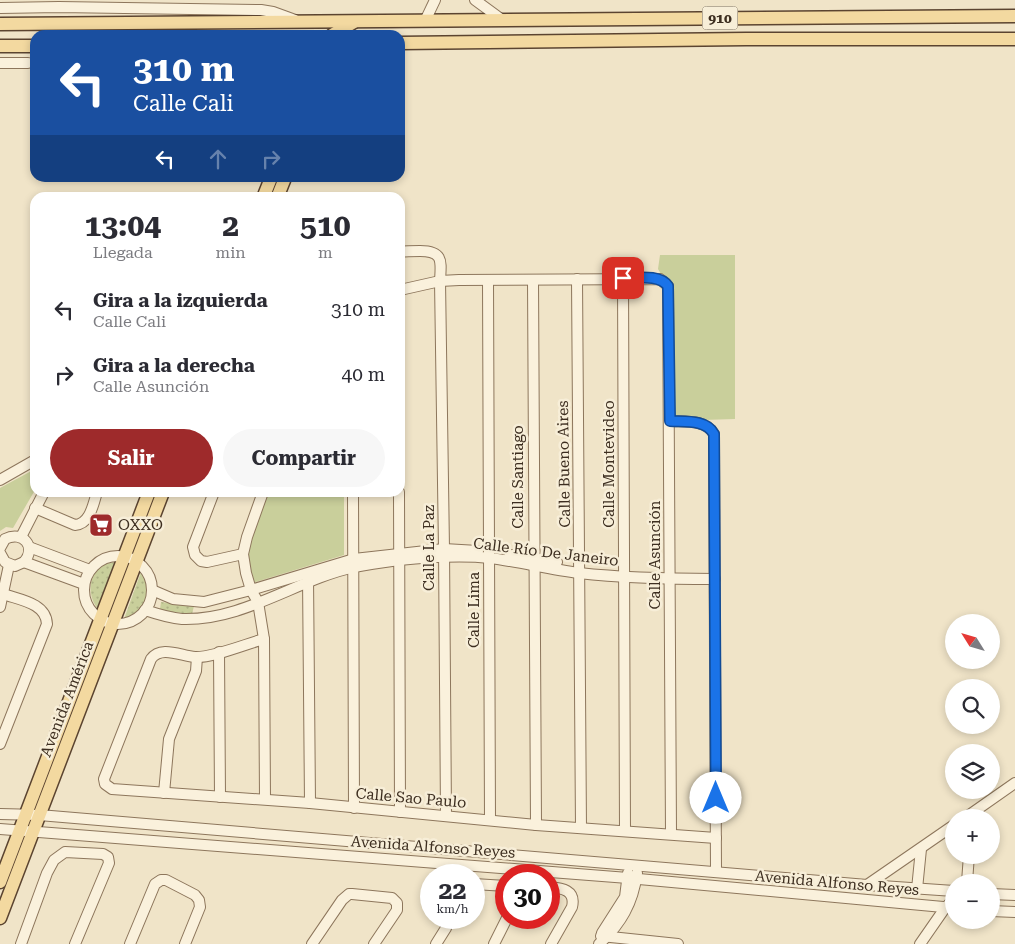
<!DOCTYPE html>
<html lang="es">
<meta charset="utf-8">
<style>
body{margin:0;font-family:"Roboto Serif",serif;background:#f7f7f7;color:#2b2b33;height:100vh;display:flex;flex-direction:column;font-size:19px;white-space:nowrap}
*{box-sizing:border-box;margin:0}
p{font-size:16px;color:#7c7c81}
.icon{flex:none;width:28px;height:28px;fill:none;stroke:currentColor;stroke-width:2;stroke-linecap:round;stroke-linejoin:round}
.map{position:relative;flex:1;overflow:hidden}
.drawer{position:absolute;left:30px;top:192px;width:375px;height:305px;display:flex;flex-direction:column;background:#fff;border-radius:15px;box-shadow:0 2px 8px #0003}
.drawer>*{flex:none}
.top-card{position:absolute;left:30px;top:30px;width:375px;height:152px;border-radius:15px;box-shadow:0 2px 8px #0003;background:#1a4fa0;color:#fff;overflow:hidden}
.needle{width:32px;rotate:307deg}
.controls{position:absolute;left:945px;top:614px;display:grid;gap:10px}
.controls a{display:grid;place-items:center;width:55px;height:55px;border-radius:50%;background:#fff;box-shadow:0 2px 8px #0003;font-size:25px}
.speed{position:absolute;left:420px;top:864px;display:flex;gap:10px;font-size:25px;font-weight:700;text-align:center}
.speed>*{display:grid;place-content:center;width:65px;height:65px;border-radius:50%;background:#fff;box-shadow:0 2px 8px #0003;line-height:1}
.speed small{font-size:12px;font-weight:400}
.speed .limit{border:8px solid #d22;background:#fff;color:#111}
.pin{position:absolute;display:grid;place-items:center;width:42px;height:42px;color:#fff;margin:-21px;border-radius:10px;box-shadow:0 2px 8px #0006}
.me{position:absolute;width:55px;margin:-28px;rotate:0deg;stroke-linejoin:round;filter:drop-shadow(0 0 4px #0008)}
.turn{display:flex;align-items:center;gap:18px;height:105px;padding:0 20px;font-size:22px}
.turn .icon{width:65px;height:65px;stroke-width:2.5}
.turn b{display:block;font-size:35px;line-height:42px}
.lanes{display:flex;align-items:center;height:48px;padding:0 20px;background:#0003;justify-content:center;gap:25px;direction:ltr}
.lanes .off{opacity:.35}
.eta{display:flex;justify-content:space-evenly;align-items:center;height:85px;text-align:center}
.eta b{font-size:30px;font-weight:700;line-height:35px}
.primary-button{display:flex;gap:10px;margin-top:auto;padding:10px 20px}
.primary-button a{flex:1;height:58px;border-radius:30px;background:#9e2a2b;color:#fff;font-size:20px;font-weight:700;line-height:58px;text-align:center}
.primary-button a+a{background:#f7f7f7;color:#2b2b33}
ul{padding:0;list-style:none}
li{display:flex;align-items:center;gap:15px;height:65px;padding:0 20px}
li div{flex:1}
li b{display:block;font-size:19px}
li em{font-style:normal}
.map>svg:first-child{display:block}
</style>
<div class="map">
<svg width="1015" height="944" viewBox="0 0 1015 944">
<defs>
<pattern id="grass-dots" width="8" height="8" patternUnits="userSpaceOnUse" patternTransform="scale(1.25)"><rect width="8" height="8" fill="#c9cf9b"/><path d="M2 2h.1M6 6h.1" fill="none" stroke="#aeb285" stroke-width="1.8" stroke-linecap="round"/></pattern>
</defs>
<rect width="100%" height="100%" fill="#f0e4c8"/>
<g fill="url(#grass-dots)">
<path d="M 115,562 L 97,608 C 84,590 91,564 115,562 Z"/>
<path d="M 141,572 C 157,592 148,612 124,619 Z"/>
<polygon points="161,602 194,606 192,614 164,611 160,609"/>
</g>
<g fill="#c9cf9b">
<polygon points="660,255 735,255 735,419 670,421 668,286 658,269"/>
<polygon points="35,469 35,490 13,528 6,527 0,531 0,488"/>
<polygon points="266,493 344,493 344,555 252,583 246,560 248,541"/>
</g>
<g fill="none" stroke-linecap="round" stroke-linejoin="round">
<g stroke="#8d765c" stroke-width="12">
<g id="minor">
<polyline points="475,0 501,19"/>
<polyline points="0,8 59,7 261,10 273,12 295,20"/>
<polyline points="425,21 435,0"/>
<polyline points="0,63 28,63"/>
<path d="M 400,252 C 407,251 413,251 420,251 C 444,251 441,262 440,281 L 444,549 L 446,816"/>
<polyline points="623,278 625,831"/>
<polyline points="577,279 581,828"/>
<polyline points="488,280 490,820"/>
<polyline points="533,280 536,825"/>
<polyline points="400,290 440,281 459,280 660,279 668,286 671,834"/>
<path d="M 670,421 C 684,422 706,419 714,434 L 716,872"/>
<polyline points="0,480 35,460"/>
<polyline points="214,492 193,547 195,555 201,561 207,562 243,554"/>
<polyline points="263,492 247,537 243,554 246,573 251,590 258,602 264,639 265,799"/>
<polyline points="353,492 354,808"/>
<polyline points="399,492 400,812"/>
<path d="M 35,508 L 75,525 C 90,524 93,505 97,492"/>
<polyline points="21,537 44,492"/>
<polyline points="29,547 90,570"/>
<path d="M 0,548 L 5,539 C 23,530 37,547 24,562 L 15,566 L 5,562 L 0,553"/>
<polyline points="510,555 557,562"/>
<circle cx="118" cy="590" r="34"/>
<polyline points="24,562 84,584"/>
<polyline points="308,577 310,803"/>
<polyline points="152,590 173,599 204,602 251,590 354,559 444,549 478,551"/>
<polyline points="0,607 9,565"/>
<path d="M 145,610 C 157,614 169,618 182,619 C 243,621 296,580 354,567 C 369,564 384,562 399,560 C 429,557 460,555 490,558 C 520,562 549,569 579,573 C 624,578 670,579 715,579"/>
<path d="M 264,639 C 246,644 212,658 195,657 C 181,656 161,645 151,659 L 104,779 L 105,784 L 112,789 L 310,803 L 536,825 L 716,838"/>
<polyline points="219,652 220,797"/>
<path d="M 0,744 L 47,624 C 46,603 20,600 3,594"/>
<polyline points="164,793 169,739 196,671 197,657"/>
<polyline points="0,814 39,815 867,885 954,891"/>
<polyline points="965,818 1015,783"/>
<polyline points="0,829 628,878 954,908"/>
<polyline points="967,882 969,855"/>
<polyline points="474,884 506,886"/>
<polyline points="867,885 954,825"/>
<path d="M 549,887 C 562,888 576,890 572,907 L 551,944"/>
<polyline points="917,889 921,849"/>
<polyline points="991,894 1015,895"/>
<polyline points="991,911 1015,912"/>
<polyline points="602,933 625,897 628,873"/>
<polyline points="601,936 678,944"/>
<polyline points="21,944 47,873 54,860 65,852 103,854 108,857 109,863 75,944"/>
<polyline points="130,944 155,884 161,880 166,880 195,895 199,900 200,907 185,944"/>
<polyline points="312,944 342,900 349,894 352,894 392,898 397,903 397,910 374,944"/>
<polyline points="436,944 446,928 450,918"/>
<polyline points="494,944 507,918"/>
<path d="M 599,944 C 621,924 633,903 637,873"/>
<polyline points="920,944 945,908 954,899"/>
</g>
</g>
<g stroke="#5b4430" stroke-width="15">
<g id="major">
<polyline points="0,24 1015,16"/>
<polyline points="332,35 354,22"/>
<polyline points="400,43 746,39 1015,39"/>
<polyline points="0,46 35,46"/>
<polyline points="263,198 271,178"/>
<polyline points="277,198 285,178"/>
<polyline points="0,882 149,492"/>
<polyline points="0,918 163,492"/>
</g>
</g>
<use href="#minor" stroke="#faf1dc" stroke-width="10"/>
<use href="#major" stroke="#f3d9a0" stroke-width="12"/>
</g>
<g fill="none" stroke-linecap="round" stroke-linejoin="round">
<g stroke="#114b97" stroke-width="12">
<path id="route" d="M 623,278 C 637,278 660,274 668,286 L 670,421 C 684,422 706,419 714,434 L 716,798"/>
</g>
<use href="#route" stroke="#1a73e8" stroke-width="9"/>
</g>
<defs>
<g id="supermarket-square" transform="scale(1.25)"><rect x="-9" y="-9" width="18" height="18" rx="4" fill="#9e2a2b" stroke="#f7eed8"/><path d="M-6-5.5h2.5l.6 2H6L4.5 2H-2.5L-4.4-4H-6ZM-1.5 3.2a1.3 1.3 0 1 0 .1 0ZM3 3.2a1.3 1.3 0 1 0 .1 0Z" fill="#fff"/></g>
</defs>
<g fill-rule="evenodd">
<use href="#supermarket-square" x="101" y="525"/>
</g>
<g text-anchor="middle" stroke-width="5" stroke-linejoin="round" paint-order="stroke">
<rect fill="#f7eed8" stroke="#756857" stroke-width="1" x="702.5" y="6.5" width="35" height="23" rx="4"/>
<g font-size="14" font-weight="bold" fill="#3d2e20">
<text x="720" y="23">910</text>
</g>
<g font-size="15" fill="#3d2e20" stroke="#f7eed8">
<text transform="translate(564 464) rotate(-91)" y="5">Calle Bueno Aires</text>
<text transform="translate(609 464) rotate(-90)" y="5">Calle Montevideo</text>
<text transform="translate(518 477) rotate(-90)" y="5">Calle Santiago</text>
<text transform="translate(429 548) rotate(-90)" y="5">Calle La Paz</text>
<text transform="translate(546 552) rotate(7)" y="5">Calle Río De Janeiro</text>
<text transform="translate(655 555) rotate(-90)" y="5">Calle Asunción</text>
<text transform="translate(474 610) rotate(-90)" y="5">Calle Lima</text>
<text transform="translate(67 699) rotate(-69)" y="5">Avenida América</text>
<text transform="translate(411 798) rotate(5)" y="5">Calle Sao Paulo</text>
<text transform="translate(433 847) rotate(4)" y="5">Avenida Alfonso Reyes</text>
<text transform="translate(837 883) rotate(5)" y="5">Avenida Alfonso Reyes</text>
</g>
<g font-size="15" fill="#3d2e20" stroke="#f7eed8" text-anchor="start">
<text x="118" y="530">OXXO</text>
</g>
</g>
</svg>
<div class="controls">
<a><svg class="needle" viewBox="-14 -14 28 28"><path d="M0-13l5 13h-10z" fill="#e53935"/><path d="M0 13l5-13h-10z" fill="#7c7c81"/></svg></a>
<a><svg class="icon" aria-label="search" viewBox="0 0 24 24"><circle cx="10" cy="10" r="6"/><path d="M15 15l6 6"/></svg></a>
<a><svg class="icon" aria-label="layers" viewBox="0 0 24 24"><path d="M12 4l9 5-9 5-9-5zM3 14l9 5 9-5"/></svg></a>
<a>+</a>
<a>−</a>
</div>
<div class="speed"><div>22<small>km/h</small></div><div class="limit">30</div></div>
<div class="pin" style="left:623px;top:278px;background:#d93025"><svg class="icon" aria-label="arrive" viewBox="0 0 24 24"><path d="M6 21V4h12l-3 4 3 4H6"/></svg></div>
<svg class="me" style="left:716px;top:798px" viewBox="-20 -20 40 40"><circle r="19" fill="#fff"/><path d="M0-13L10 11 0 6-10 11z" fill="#1a73e8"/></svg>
<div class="top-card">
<div class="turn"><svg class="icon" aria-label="left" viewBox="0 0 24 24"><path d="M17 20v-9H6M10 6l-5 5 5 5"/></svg><div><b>310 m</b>Calle Cali</div></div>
<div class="lanes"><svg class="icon" aria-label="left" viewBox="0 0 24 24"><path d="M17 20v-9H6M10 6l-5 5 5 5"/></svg><svg class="icon off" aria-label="ahead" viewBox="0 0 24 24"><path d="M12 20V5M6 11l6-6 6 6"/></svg><svg class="icon off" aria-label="right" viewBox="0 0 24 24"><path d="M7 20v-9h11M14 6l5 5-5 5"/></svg></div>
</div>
<section class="drawer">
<div class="eta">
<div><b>13:04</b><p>Llegada</p></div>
<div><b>2</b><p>min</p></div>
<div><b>510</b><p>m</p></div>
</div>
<ul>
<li><svg class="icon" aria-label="left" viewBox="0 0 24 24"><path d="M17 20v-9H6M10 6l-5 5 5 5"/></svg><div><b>Gira a la izquierda</b><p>Calle Cali</p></div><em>310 m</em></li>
<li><svg class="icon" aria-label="right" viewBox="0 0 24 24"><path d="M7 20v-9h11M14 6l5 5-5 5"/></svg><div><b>Gira a la derecha</b><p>Calle Asunción</p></div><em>40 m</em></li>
</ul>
<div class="primary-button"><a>Salir</a><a>Compartir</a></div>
</section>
</div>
